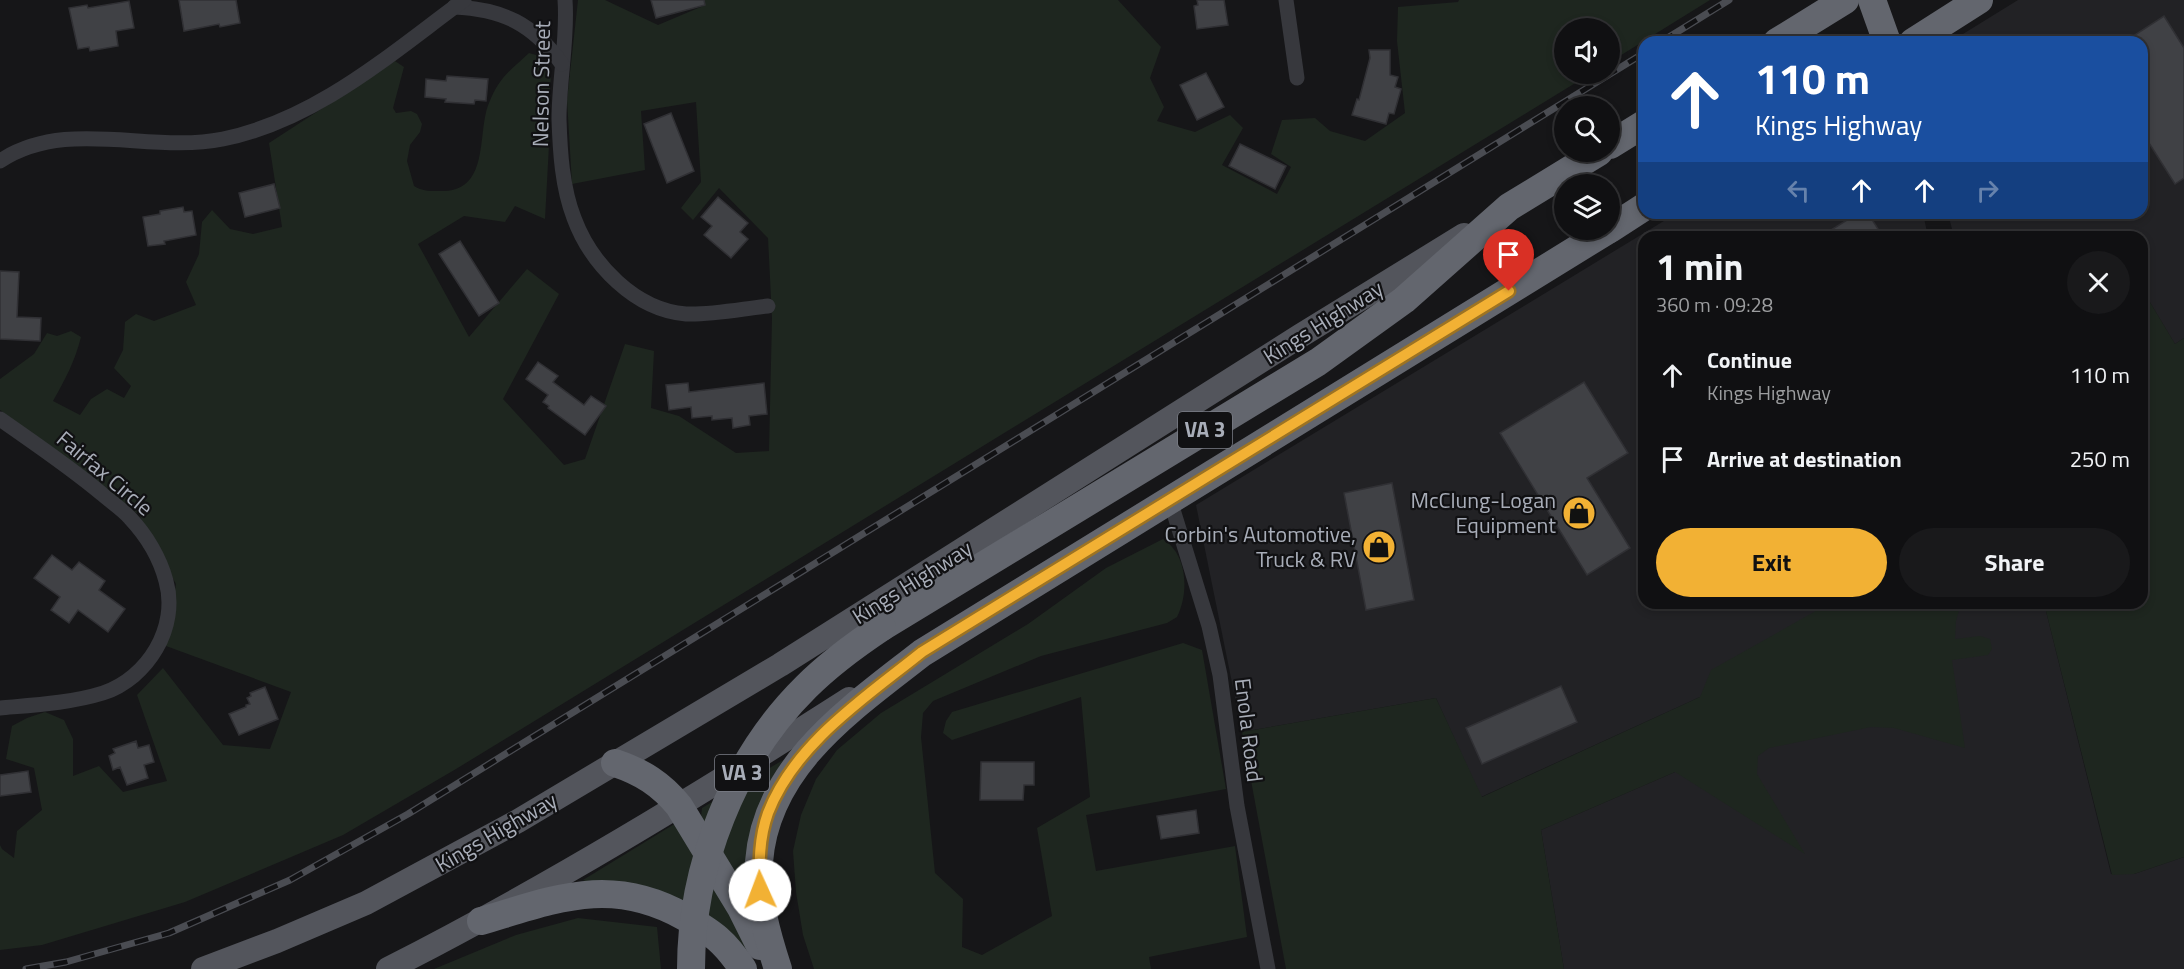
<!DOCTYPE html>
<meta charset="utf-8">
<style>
body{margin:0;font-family:"Titillium Web",sans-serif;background:#19191b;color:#f1f3f6;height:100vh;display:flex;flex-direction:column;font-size:22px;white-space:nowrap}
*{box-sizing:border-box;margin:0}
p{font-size:20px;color:#9c9d9f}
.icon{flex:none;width:33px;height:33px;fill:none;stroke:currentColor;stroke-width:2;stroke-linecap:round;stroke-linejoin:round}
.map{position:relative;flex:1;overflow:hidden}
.side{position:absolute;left:1638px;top:231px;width:510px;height:378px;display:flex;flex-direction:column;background:#101012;border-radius:18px;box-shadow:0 3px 9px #0003,0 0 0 2px #303032}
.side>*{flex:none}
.top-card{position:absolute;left:1638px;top:36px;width:510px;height:183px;border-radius:18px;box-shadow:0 3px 9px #0003,0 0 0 2px #303032;background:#1a4fa0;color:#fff;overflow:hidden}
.controls{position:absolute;left:1554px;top:18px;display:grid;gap:12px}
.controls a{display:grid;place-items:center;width:66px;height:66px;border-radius:50%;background:#101012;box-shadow:0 3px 9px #0003,0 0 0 2px #303032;font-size:30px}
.pin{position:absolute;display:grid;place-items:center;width:51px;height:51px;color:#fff;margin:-62px -26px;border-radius:50% 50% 50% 0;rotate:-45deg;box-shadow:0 0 6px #0007}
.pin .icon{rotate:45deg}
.me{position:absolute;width:66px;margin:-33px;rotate:358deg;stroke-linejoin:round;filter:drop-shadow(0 0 4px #0008)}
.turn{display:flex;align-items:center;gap:21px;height:126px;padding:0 18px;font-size:27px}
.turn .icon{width:78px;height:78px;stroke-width:2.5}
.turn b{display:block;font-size:42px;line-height:51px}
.lanes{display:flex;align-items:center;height:57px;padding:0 18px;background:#0003;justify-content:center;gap:30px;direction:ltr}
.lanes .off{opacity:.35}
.round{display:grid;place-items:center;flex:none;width:63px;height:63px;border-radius:32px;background:#19191b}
.overview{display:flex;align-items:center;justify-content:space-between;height:102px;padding:0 18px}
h1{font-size:36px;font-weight:700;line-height:45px}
.button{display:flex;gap:12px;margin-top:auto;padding:12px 18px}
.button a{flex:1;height:69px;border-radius:36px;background:#f2b134;color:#111;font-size:24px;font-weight:700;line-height:69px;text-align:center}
.button a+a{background:#19191b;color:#f1f3f6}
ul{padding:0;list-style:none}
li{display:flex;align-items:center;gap:18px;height:84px;padding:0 18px}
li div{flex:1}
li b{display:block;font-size:22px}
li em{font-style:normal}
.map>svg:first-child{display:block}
</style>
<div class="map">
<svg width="2184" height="969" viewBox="0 0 2184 969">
<rect width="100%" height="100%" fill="#161618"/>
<g fill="#222225">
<polygon points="2018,0 2184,0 2184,338 2175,344 2142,289 2142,237 1954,237 1948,213 2142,213 2142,42 1950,42"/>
<polygon points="1677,213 1923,213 1928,237 1644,237 1644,603 2044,603 2111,874 2134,874 2184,857 2184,969 1564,969 1541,830 1675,772 1700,697 1481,797 1436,698 1242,732 1196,505"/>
</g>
<g fill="#1e261f">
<path d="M 578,0 L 605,0 L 658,25 L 703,6 L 702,0 L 1118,0 L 1161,47 L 1150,78 L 1164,107 L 1157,121 L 1195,132 L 1230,115 L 1243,128 L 1222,165 L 1277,194 L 1291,167 L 1271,154 L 1282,120 L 1315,118 L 1330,131 L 1365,141 L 1405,113 L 1397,41 L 1398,7 L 1458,2 L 1459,0 L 1710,0 L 1610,62 L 1610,28 L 1564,28 L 1564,74 L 1590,74 L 456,769 L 343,835 L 185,902 L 42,945 L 0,950 L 0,845 L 2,849 L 14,858 L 17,831 L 42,810 L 34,768 L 6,759 L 12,726 L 27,718 L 45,712 L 64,720 L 73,739 L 73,776 L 99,766 L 123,792 L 167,781 L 137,695 L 163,668 L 223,745 L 270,749 L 291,692 L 166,646 L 176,584 L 139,515 L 0,410 L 0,379 L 34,354 L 47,333 L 57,336 L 71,331 L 81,337 C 75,361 65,380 53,401 L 80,415 L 91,399 L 107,389 L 124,398 L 131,386 L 114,368 L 123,350 L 125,322 L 136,314 L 154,321 L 196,305 L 186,282 L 199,254 L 202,222 L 212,210 L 230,229 L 253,234 L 282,227 L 269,143 L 395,61 L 404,67 L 393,108 L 396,113 L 411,111 L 417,114 L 422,124 L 420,132 L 410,145 L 407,161 L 414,186 C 423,192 434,191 445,191 C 490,189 477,131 489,103 C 499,77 510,71 529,53 L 536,55 L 543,60 L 551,76 L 547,122 L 549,145 L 545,219 L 515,206 L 505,222 L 464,216 L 418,244 L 469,337 L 527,269 L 559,294 L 503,399 L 564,465 L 585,459 L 625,344 L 654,351 L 651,408 L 679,416 L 736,453 L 769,451 L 772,318 L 768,238 L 719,188 L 693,220 L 681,208 L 701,182 L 696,102 L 641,111 L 645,170 L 572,184 L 567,100 Z"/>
<polygon points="2142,289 2175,344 2184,338 2184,857 2134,874 2112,875 2044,603 2142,603"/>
<path d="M 1163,539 C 1188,555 1189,593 1177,617 L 1167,623 L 1041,656 L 933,701 L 923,713 L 921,737 L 935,873 L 963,899 L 962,947 L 982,955 L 1052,916 L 1037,828 L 1090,797 L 1081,697 L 952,740 L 943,733 L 946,721 L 952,712 L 1183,643 L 1202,650 L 1226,789 L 1086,815 L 1096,871 L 1235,846 L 1247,937 L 1149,957 L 1151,969 L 814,969 L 803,935 L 796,892 L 793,851 L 801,815 L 816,779 L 837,750 L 881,713 L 1028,624 L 1106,568 Z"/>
<polygon points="1830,603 1961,603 1956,621 1955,639 1980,636 1990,639 1992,649 1988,655 1952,660 1965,748 1894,728 1871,727 1769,748 1758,756 1757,774 1805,854 1675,772 1541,830 1564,969 1286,969 1242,732 1436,698 1482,797 1700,697 1711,670"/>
<polygon points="783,760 773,778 748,896 701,817 702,808"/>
<polygon points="676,823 726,909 749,953 583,880"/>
<polygon points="578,918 657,927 661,969 434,969 516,935"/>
</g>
<g fill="#404145" stroke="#303034" stroke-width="1.5">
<polygon points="179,0 236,0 240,23 220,27 219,24 184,31"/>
<polygon points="651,0 704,0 705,5 656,18"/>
<polygon points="1197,0 1224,0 1228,25 1197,29 1194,6 1198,5"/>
<polygon points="129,1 134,28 116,31 118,46 90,51 89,47 78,49 69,8 87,5 88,8"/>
<polygon points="2164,16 2184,48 2184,178 2175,184 2142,132 2142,42 2124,42"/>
<polygon points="1369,50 1390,50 1390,75 1398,77 1395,87 1401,89 1394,114 1389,113 1386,124 1352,115 1357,99 1359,100 1370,58"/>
<polygon points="1206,73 1224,107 1197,120 1180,85"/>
<polygon points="447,76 488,79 486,101 475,100 474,104 445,102 446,99 425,97 426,79 446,81"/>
<polygon points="671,113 694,171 667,183 644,124"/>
<polygon points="1240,144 1286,166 1275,189 1229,166"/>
<polygon points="274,184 280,208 245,217 239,193"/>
<polygon points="718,197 748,223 740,232 748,239 731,258 704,235 712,226 701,217"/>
<polygon points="183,207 184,212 192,211 196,235 164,241 165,244 148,246 143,217 160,214 160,211"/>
<polygon points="1858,213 1868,213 1883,237 1820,237"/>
<polygon points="460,241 499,303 479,316 439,254"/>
<polygon points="0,271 19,272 17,317 41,318 40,341 0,339"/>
<polygon points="538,362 558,376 553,382 584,405 591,396 606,406 585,435 548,408 549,406 543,402 548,395 526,379"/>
<polygon points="1584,382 1628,453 1587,478 1630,548 1587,575 1500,433"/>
<polygon points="688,383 689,392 764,383 767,414 749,416 750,425 733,428 732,418 712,420 712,416 692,418 691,407 669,410 666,385"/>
<polygon points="1392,483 1414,600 1366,610 1344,493"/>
<polygon points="52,555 72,570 79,562 105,581 99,590 125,609 108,632 78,610 69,623 51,610 60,597 34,578"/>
<polygon points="1561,686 1577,722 1482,764 1466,728"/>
<polygon points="265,687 278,719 239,735 229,714 246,707 246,705 250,704 247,698 251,696 250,693"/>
<polygon points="136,741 138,748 149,745 154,762 144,765 148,778 127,785 120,767 113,770 109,756 115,753 113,749"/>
<polygon points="981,762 1034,762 1034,785 1024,785 1023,800 980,800"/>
<polygon points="28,771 31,792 0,796 0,775"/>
<polygon points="1196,810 1199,833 1161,839 1157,816"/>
</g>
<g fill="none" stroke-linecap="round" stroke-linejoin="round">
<g stroke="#37383d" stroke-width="15">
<path d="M 565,0 C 568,38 559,80 559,119 C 560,151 562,187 574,218 C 591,264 635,310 686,314 C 712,315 741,309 768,306"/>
<polyline points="1286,0 1297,78"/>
<path d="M 454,7 C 503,9 533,24 562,64"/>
<path d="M 0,161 C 67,117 149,154 223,139 C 316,120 389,55 464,0"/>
<path d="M 0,419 C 34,443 70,467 102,494 C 111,502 122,509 130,518 C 146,535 160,558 166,581 C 179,627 148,678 103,693 C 71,703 34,705 0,708"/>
<polyline points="1170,500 1209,626 1220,675 1237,806 1268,969"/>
</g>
<g stroke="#53555c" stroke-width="24">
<polyline points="203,969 277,941 366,903 518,821 780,665 1300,336 1464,235"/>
<path d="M 388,969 C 547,888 699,795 849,699"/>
</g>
<g stroke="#63666e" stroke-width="28">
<polyline points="1872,0 1887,42"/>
<polyline points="1777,42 1845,0"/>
<polyline points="1913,42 1979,0"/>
<polyline points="1610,145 1644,124"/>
<polyline points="1610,229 1644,207"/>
<polyline points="882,627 1318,362 1404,300 1509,207 1599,152"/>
<path d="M 615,763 C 642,772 661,784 679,806 L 741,908 L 760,946"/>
<path d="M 481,921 C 556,899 611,875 685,917 C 714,934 724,941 743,969"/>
<path d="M 778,969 C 767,935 756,898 759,862 C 766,765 852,708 922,653 L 1608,230"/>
</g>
<g stroke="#4a4c52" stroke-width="7">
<g id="rail">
<polyline points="1661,42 1729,0"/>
<polyline points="26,969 66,962 169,933 290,880 408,814 1644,53"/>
</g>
</g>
<use href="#rail" stroke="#111113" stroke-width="4.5" stroke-dasharray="14" stroke-linecap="butt"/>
<path stroke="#63666e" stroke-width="28" d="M 691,969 C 691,867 733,759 806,687 C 829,664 855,645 882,627"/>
</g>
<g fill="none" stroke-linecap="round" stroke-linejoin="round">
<g stroke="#9d7322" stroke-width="15">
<path id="route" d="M 760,890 C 759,864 759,838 768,813 C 795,743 866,697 922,652 L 1509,291"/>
</g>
<use href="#route" stroke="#f2b134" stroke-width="10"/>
</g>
<defs>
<g id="shop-disc" transform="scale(1.725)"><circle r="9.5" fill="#f2b134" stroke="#111113"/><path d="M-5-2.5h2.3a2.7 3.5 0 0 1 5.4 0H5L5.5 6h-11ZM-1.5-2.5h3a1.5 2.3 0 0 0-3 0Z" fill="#111"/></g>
</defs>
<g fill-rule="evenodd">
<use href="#shop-disc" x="1579" y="513"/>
<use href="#shop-disc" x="1379" y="547"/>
</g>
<g text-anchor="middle" stroke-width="4.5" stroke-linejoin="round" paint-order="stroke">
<g fill="#111113" stroke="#7b7e86" stroke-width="1.5">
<rect x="1178" y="412" width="54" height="36" rx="4.5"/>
<rect x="715" y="755" width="54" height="36" rx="4.5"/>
</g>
<g font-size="21" font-weight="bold" fill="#a8adb8">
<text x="1205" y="437">VA 3</text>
<text x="742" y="780">VA 3</text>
</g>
<g font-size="22" fill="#a8adb8" stroke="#111113">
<text transform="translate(541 84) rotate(-89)" y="8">Nelson Street</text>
<text transform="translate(1323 322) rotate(-32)" y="8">Kings Highway</text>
<text transform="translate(105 473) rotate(40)" y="8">Fairfax Circle</text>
<text transform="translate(912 582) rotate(-32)" y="8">Kings Highway</text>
<text transform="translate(1249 730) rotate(83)" y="8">Enola Road</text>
<text transform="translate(496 832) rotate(-30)" y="8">Kings Highway</text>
</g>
<g font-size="22" fill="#a8adb8" stroke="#111113" text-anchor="end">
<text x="1556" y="508">McClung-Logan<tspan x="1556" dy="25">Equipment</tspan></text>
<text x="1356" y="542">Corbin's Automotive,<tspan x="1356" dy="25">Truck &amp; RV</tspan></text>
</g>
</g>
</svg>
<div class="controls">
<a><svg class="icon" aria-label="sound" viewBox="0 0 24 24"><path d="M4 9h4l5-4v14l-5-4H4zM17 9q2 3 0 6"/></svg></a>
<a><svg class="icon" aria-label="search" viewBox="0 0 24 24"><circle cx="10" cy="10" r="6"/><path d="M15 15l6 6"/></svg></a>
<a><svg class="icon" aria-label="layers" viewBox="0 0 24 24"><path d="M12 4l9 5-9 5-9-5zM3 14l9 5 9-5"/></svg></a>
</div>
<div class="pin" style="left:1509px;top:291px;background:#d93025"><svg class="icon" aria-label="arrive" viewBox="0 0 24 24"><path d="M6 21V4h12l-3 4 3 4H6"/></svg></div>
<svg class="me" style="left:760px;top:890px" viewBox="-20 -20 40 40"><circle r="19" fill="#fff"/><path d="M0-13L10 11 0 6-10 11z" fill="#f2b134"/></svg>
<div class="top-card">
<div class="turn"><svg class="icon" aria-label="ahead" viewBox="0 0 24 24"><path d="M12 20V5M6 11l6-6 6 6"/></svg><div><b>110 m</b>Kings Highway</div></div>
<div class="lanes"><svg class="icon off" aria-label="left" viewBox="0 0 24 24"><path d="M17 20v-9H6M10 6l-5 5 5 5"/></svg><svg class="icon" aria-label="ahead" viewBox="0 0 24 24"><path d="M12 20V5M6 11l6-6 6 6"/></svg><svg class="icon" aria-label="ahead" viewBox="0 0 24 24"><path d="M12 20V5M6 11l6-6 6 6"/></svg><svg class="icon off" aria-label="right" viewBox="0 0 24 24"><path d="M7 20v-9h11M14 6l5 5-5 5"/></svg></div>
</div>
<section class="side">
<div class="overview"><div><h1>1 min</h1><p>360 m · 09:28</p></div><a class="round"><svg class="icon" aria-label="close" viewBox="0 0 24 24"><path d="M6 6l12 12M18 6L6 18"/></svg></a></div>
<ul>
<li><svg class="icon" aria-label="ahead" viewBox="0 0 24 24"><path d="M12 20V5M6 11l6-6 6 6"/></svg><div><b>Continue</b><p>Kings Highway</p></div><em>110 m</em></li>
<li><svg class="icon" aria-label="arrive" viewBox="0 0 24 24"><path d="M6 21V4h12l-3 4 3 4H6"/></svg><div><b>Arrive at destination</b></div><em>250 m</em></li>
</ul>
<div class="button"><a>Exit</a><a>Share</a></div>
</section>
</div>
